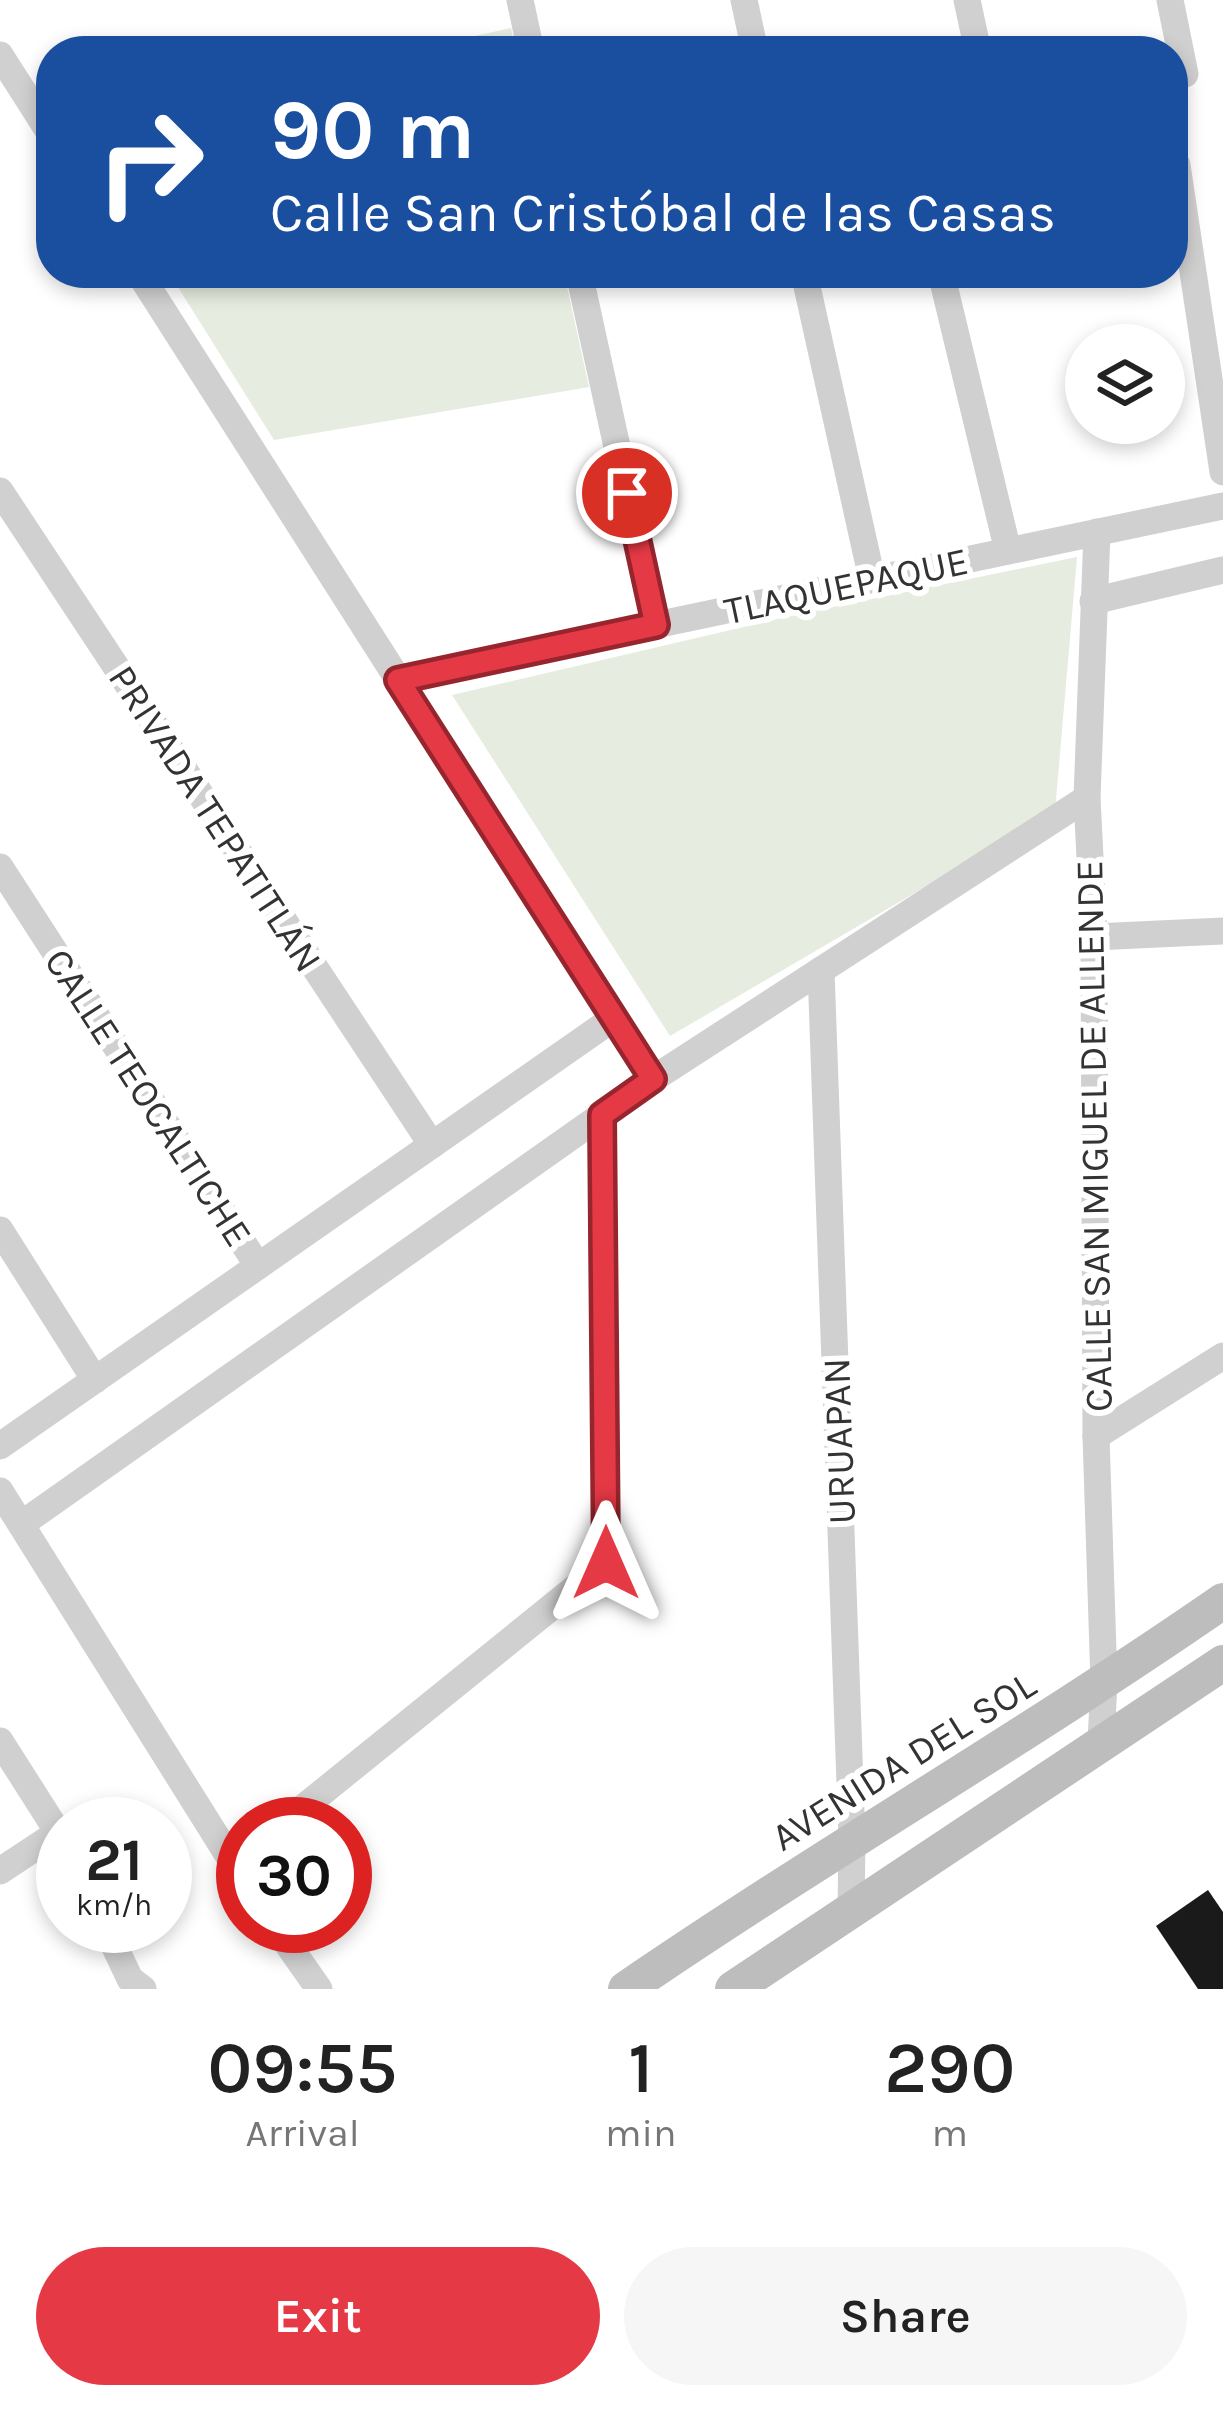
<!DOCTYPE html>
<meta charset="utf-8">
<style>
body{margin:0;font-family:Karla,sans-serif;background:#f6f6f6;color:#222;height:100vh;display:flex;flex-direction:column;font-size:45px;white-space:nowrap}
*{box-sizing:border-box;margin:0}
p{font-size:39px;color:#767676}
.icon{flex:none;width:66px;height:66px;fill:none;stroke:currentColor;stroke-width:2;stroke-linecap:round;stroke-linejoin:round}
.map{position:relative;height:1989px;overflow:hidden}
.side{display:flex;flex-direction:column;background:#fff;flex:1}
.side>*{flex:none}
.hud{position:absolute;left:36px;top:36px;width:1152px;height:252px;border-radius:48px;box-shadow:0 6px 18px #0003;background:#1a4fa0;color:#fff;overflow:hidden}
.buttons{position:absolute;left:1065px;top:324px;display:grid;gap:24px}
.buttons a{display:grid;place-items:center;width:120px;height:120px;border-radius:50%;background:#fff;box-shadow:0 6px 18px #0003;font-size:60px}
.speed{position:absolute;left:36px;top:1797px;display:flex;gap:24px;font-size:60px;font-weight:700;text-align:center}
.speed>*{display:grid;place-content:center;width:156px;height:156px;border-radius:50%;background:#fff;box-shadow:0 6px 18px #0003;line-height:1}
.speed small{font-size:30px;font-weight:400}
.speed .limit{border:18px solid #d22;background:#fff;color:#111}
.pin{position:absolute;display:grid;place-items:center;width:102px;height:102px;color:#fff;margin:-51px;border:6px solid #fff;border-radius:50%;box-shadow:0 3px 12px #0007}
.me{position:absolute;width:132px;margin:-66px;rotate:0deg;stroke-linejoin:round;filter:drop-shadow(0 0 9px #0008)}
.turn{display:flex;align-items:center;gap:42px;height:252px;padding:0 36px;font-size:54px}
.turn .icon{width:156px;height:156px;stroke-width:2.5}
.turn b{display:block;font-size:84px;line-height:102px}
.eta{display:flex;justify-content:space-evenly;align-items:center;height:204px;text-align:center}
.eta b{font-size:72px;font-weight:600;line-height:84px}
.action{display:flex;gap:24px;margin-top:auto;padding:24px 36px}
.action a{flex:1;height:138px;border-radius:72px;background:#e63946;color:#fff;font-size:48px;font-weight:600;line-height:138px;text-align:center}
.action a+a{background:#f6f6f6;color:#222}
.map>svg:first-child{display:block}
</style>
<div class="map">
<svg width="1223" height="1989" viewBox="0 0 1223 1989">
<rect width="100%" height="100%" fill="#fff"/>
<g fill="#e6ecdf">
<polygon points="511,28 516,51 407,51"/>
<polygon points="169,273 564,273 589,387 274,440"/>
<polygon points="1077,557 1055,811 670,1036 452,695 799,614"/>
</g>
<polygon fill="#1a1a1a" points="1208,1890 1223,1912 1223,1989 1198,1989 1156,1926"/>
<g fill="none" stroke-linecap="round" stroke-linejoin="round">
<g stroke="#d0d0d0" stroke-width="27">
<polyline points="520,0 531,51"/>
<polyline points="744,0 755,51"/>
<polyline points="967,0 978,51"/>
<polyline points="1170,0 1185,74"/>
<polyline points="0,55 51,135"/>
<polyline points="1177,165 1223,472"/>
<polyline points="139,273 653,1079"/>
<polyline points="579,273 656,625"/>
<polyline points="804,273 872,579"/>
<polyline points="941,273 1008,551"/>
<polyline points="0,491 432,1145"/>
<polyline points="1097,532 1087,798 1094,937 1096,1436 1104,1683 1101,1741"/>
<polyline points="1093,601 1223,570"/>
<polyline points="398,679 1223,506"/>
<polyline points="0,867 258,1266"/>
<polyline points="1094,937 1223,931"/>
<polyline points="821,970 852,1840 851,1912"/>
<polyline points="0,1230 95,1380"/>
<polyline points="1096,1436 1223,1356"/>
<polyline points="0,1446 614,1018"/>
<polyline points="0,1491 243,1879"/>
<polyline points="23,1523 653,1079 1087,798"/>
<polyline points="0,1741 63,1840"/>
<polyline points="283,1824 606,1563 602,1115"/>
<polyline points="0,1871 59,1832"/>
<polyline points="105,1926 130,1979 143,1989"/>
<polyline points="275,1926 319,1989"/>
</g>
<g stroke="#bdbdbd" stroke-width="36">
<path d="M 626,1989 C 822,1855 1028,1736 1223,1601"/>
<polyline points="733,1989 1223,1663"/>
</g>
</g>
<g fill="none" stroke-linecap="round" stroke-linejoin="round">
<g stroke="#96252e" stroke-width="30">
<polyline id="route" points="606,1563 602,1115 653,1079 398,680 656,625 627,493"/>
</g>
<use href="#route" stroke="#e63946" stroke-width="21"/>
</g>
<g text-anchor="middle" stroke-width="12" stroke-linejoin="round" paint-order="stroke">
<g font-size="39" fill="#333" stroke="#fff">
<text transform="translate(846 585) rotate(-12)" y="14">TLAQUEPAQUE</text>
<text transform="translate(216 818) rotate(57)" y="14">PRIVADA TEPATITLÁN</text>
<text transform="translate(149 1097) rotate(57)" y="14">CALLE TEOCALTICHE</text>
<text transform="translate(1093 1136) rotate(-91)" y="14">CALLE SAN MIGUEL DE ALLENDE</text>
<text transform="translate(838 1441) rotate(-92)" y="14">URUAPAN</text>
<text transform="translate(903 1760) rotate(-32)" y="14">AVENIDA DEL SOL</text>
</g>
</g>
</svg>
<div class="buttons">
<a><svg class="icon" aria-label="layers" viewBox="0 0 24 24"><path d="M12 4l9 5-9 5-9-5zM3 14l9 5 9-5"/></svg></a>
</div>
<div class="speed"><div>21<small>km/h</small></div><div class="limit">30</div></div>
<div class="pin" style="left:627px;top:493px;background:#d93025"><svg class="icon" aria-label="arrive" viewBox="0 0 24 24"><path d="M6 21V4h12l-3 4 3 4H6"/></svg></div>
<svg class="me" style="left:606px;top:1563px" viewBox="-20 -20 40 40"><path d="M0-17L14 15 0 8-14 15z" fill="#e63946" stroke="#fff" stroke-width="4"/></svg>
<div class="hud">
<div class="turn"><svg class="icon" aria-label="right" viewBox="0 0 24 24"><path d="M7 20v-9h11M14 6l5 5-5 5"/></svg><div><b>90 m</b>Calle San Cristóbal de las Casas</div></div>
</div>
</div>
<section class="side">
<div class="eta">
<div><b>09:55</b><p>Arrival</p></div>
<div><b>1</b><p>min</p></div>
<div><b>290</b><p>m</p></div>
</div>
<div class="action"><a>Exit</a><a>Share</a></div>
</section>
